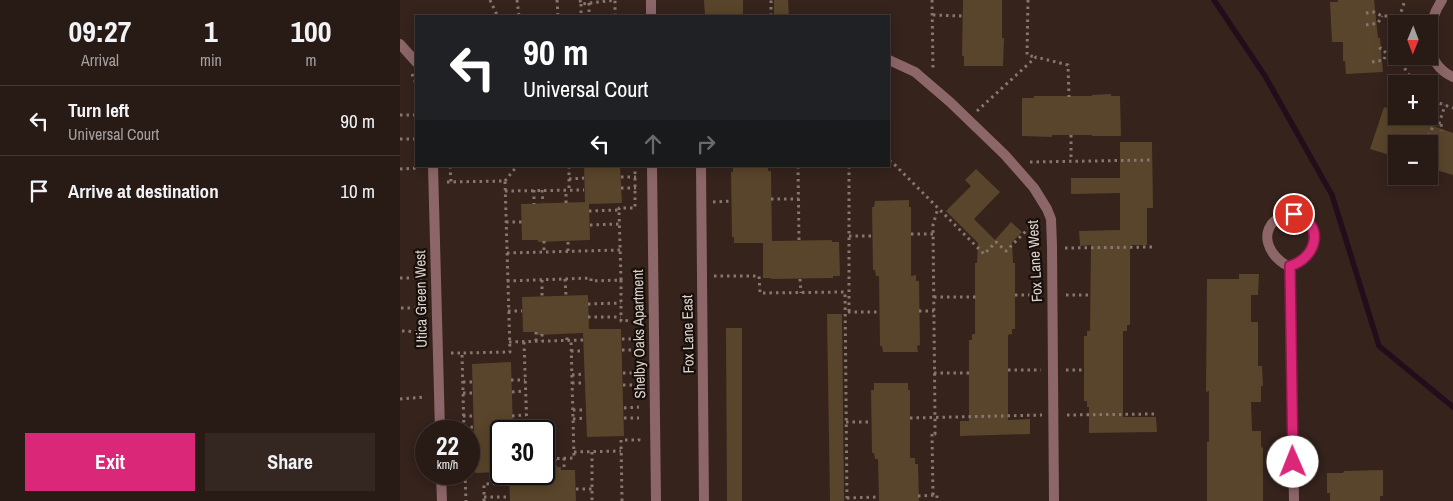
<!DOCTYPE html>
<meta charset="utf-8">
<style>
body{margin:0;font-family:"Archivo Narrow",sans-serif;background:#342722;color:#f1f3f6;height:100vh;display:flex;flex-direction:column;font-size:19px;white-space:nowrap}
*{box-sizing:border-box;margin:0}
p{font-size:16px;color:#a5a1a0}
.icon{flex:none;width:28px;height:28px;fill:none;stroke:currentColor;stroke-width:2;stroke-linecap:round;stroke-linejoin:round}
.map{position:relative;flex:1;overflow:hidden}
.side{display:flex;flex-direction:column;background:#281a15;width:400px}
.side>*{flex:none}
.banner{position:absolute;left:15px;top:15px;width:475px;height:152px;border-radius:0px;box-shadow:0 2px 12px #0003,0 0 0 1px #443834;background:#202124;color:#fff;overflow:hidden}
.needle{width:32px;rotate:181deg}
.controls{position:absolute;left:988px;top:15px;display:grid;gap:10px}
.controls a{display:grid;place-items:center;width:50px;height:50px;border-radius:0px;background:#281a15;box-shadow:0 2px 12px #0003,0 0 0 1px #443834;font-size:25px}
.speed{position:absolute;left:15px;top:420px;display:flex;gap:10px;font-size:25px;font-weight:700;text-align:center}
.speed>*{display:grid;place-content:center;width:65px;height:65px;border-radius:50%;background:#281a15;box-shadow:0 2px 12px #0003,0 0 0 1px #443834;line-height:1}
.speed small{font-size:12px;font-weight:400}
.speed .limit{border:2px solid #111;border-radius:8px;background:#fff;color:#111}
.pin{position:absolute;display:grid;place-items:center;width:42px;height:42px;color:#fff;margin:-21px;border:2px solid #fff;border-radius:50%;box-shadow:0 1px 5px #0007}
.me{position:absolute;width:55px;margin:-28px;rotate:359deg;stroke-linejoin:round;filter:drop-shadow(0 0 4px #0008)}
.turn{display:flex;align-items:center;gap:18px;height:105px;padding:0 25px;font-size:22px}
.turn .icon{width:65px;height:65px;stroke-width:2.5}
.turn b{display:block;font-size:35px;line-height:42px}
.lanes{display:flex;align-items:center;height:48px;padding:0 25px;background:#0003;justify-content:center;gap:25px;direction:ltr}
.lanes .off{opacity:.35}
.eta{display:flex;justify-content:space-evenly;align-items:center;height:85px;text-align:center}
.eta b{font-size:30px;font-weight:800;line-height:35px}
.action{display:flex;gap:10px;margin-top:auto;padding:10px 25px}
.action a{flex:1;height:58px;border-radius:0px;background:#db2777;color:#fff;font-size:20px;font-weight:800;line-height:58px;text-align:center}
.action a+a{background:#342722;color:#f1f3f6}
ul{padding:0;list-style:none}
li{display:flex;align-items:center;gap:15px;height:70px;padding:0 25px;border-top:1px solid #443834}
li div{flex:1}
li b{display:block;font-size:19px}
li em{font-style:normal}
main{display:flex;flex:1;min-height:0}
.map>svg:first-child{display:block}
</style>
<main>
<section class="side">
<div class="eta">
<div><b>09:27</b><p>Arrival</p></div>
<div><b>1</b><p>min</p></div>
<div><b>100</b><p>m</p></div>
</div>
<ul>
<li><svg class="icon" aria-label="left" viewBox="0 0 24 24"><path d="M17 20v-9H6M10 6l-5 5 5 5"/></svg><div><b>Turn left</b><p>Universal Court</p></div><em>90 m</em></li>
<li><svg class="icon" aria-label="arrive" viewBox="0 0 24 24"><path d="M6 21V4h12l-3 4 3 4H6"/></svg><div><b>Arrive at destination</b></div><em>10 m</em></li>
</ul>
<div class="action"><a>Exit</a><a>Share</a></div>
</section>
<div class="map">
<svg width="1053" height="501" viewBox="0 0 1053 501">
<rect width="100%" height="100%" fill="#35231c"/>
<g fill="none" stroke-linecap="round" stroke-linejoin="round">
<polyline stroke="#240c1b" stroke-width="5.5" points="814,0 865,76 932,195 979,346 1053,407"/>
</g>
<g fill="#59452b">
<polygon points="304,0 343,0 343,15 305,15"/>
<polygon points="374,0 388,0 389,16 374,16"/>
<polygon points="563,0 602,0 602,38 604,38 603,66 564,66 564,56 562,56"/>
<polygon points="938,0 974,0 978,38 980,38 983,72 946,74 945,61 943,61 943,42 932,42 930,2 938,2"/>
<polygon points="711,94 711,96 720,96 721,136 692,136 692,135 652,135 652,137 622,136 622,98 634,98 634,96 692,96 692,95"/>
<polygon points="984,107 996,111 996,116 1013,116 1023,119 1022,122 1053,133 1053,175 1029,168 1029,144 996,144 996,157 970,149"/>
<polygon points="720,142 752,142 753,208 747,208 747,245 730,245 730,325 727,325 727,331 723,331 723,417 756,417 757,432 689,433 689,407 687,407 687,401 684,401 684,336 687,336 687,331 690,331 691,245 680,246 679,231 720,230 720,193 671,194 671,178 720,178"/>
<polygon points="184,166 220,166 222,203 189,204 190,240 138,242 138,240 122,240 121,204 185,202"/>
<polygon points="333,166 368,166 368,171 371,171 372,241 432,240 432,242 439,242 440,276 433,276 433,278 371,279 371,278 363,278 363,243 334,243 334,237 332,237 331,172 333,172"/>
<polygon points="576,169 600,192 574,219 595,240 611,222 622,232 612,242 613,263 615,263 615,329 612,329 612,334 608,335 608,420 630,419 630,434 560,436 560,421 569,421 569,340 572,340 572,334 575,334 575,263 577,263 578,243 546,211 571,186 565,180"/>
<polygon points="509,200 509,207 511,207 511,276 516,275 516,281 519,281 520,345 517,346 518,352 483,352 482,346 480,346 479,276 476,276 475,270 473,270 472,207 474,207 475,201"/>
<polygon points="839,274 859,274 858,295 851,295 851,322 858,322 858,366 862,366 863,386 861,386 861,402 851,402 852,431 861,431 861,447 863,448 863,501 807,501 807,442 809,442 809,391 806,392 807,279 839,279"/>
<polygon points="188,295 189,329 221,329 224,436 187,437 183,333 137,335 137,332 123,332 122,297"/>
<polygon points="427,314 442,314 444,501 430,501"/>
<polygon points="326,328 342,328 342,501 327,501"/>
<polygon points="111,362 113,431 101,431 101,472 75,473 72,364"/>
<polygon points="474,383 508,383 508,390 510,390 510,458 515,458 515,464 518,464 519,501 479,501 478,459 475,459 474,453 472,453 471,390 474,390"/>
<polygon points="161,467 161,470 175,470 176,501 110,501 109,474 144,474 144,468"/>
<polygon points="983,470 983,496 980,496 980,501 930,501 930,493 927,493 927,473 943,473 944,471"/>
</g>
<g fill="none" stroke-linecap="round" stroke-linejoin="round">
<g stroke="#877771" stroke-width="3" stroke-dasharray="2.5 4" stroke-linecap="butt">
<polyline points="90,0 97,15 94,16"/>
<polyline points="117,0 119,16"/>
<polyline points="157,0 158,16"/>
<polyline points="180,0 181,4 215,0 215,16"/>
<polyline points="532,0 533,69"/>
<polyline points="628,0 627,55 635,57"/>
<polyline points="189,3 189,16"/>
<polyline points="181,4 181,16"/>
<polyline points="966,13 974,12 982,16 999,16"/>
<polyline points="533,15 563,16"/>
<polyline points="371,16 371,0"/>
<polyline points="997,24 1005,0"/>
<polyline points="966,25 978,23 982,16"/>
<polyline points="979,49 981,48 986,53 996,52"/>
<polyline points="1000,56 1006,71 1016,84"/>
<polyline points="972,62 984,60 986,53"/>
<polyline points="12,74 15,81 16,95"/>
<polyline points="1029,96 1039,103 1053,108"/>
<polyline points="577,111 636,57 668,65 669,97"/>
<polyline points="0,115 16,115"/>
<polyline points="995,117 996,114"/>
<polyline points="1007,123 1009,116"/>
<polyline points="1039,124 1045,105"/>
<polyline points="671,135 671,161"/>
<polyline points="1029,136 1033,126 1036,124 1041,124 1042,131"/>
<polyline points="0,139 16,139"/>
<polyline points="489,161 492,162 584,254 596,242 606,251 637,220"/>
<polyline points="630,162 752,160"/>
<polyline points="50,166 51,182"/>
<polyline points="169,166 169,190"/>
<polyline points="398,166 399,241"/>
<polyline points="449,166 449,312"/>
<polyline points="0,169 19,168"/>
<polyline points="221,177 236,177"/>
<polyline points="169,179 184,178"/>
<polyline points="105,181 117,166"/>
<polyline points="47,182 105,181 110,352 62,353"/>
<polyline points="221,188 236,188"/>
<polyline points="134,190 134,204"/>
<polyline points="142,190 143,203"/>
<polyline points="105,191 184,190"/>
<polyline points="371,199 399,199"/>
<polyline points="313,202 332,201"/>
<polyline points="166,203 166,190"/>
<polyline points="219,210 219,208 235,208 235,166"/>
<polyline points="189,211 219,210 221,280"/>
<polyline points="106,222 122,222"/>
<polyline points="190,225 220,224"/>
<polyline points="511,234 533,234"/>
<polyline points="449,236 472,236"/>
<polyline points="144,241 144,252"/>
<polyline points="665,248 754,247"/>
<polyline points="168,251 168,241"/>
<polyline points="107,253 220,250"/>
<polyline points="314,276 359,276 360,293 445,292 447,501"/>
<polyline points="0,278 22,278"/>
<polyline points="165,279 166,296"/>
<polyline points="400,279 401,293"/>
<polyline points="142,280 142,296"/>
<polyline points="107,281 191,278 191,281 221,280 221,321 239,320 239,323"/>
<polyline points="615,295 640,295"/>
<polyline points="666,295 690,295"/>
<polyline points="534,297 576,297"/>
<polyline points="188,304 221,303"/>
<polyline points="1,308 23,308"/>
<polyline points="108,311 122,311"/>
<polyline points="519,311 534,311"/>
<polyline points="448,312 480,312"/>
<polyline points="188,317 221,317"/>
<polyline points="2,331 23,332"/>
<polyline points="136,332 136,341"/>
<polyline points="142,334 142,341"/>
<polyline points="222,339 239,339"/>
<polyline points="167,340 167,334"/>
<polyline points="109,342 184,340"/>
<polyline points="124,342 127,431"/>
<polyline points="222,350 239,350"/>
<polyline points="171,351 184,351"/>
<polyline points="51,353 62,353 64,431"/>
<polyline points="608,370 641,370"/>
<polyline points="666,370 684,370"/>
<polyline points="223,373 239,373"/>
<polyline points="534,373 569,373"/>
<polyline points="172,375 185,374"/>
<polyline points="111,380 125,380"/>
<polyline points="63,382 73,382"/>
<polyline points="172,383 185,383"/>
<polyline points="223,385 239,385"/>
<polyline points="112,392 125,391"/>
<polyline points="63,393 73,393"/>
<polyline points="0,399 26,397"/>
<polyline points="224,408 239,407"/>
<polyline points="173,410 186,410"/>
<polyline points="667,415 755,414"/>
<polyline points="63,416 74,416"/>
<polyline points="112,416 126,415"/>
<polyline points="224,418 239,418"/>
<polyline points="510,418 642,415"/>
<polyline points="173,419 186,418"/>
<polyline points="446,422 471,422"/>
<polyline points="113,426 127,426"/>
<polyline points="64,428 74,427"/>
<polyline points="69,450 75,449"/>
<polyline points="174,452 221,451"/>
<polyline points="192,452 192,501"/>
<polyline points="164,458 164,470"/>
<polyline points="144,459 174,458 171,340"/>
<polyline points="155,459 155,467"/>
<polyline points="69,462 75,461"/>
<polyline points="65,474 66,501"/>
<polyline points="176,489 192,489"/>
<polyline points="533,495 532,433 535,434 535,418 533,225 538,208"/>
<polyline points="518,496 537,495 537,501"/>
<polyline points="84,497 109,497"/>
<polyline points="447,498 479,497"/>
<polyline points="84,501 84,484 109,483"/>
<polyline points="222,501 221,440 239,440 239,437"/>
</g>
<g stroke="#8c6669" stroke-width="10">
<polyline points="251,0 251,16"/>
<path d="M 1042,0 C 1026,24 1022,63 1053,77"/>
<polyline points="0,44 16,62"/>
<polyline points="489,60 515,72 550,102 605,155 634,188 647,209 651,219 652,246 654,501"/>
<polyline points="33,166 40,431"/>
<polyline points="252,166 256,501"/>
<polyline points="301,166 304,501"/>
<path d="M 894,214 C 918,221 920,243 903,259 C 899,262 894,266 889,266 C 884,265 880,261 876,257 C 859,238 868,215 894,214 Z"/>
<polyline points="890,266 894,501"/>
<polyline points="41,474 42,501"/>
</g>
</g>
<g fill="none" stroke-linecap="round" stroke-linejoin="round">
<g stroke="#8e194d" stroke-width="12">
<path id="route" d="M 893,462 L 890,266 C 917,258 926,223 894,214"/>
</g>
<use href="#route" stroke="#db2777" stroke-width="9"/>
</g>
<g text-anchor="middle" stroke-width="4.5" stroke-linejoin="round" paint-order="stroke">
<g font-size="15" fill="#ddd0cb" stroke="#170f0b">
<text transform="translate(635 261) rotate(-93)" y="5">Fox Lane West</text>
<text transform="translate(21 299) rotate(-91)" y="5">Utica Green West</text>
<text transform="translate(239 334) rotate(-91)" y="5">Shelby Oaks Apartment</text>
<text transform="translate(288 334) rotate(-91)" y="5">Fox Lane East</text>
</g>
</g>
</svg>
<div class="controls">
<a><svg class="needle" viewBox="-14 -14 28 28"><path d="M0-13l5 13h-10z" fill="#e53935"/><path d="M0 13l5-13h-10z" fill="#a5a1a0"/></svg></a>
<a>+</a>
<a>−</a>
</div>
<div class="speed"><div>22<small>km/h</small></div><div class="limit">30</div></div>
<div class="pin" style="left:894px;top:214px;background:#d93025"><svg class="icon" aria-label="arrive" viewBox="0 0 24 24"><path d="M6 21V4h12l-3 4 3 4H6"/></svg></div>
<svg class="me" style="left:893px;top:462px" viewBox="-20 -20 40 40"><circle r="19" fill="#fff"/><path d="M0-13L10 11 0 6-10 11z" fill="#db2777"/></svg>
<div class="banner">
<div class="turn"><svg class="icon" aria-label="left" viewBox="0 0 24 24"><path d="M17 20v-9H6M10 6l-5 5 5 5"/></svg><div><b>90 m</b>Universal Court</div></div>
<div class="lanes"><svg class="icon" aria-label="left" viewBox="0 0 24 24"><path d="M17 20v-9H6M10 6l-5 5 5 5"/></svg><svg class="icon off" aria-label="ahead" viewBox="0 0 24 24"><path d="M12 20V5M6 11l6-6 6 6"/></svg><svg class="icon off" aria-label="right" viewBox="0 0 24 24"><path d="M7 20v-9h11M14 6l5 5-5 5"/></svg></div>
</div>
</div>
</main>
